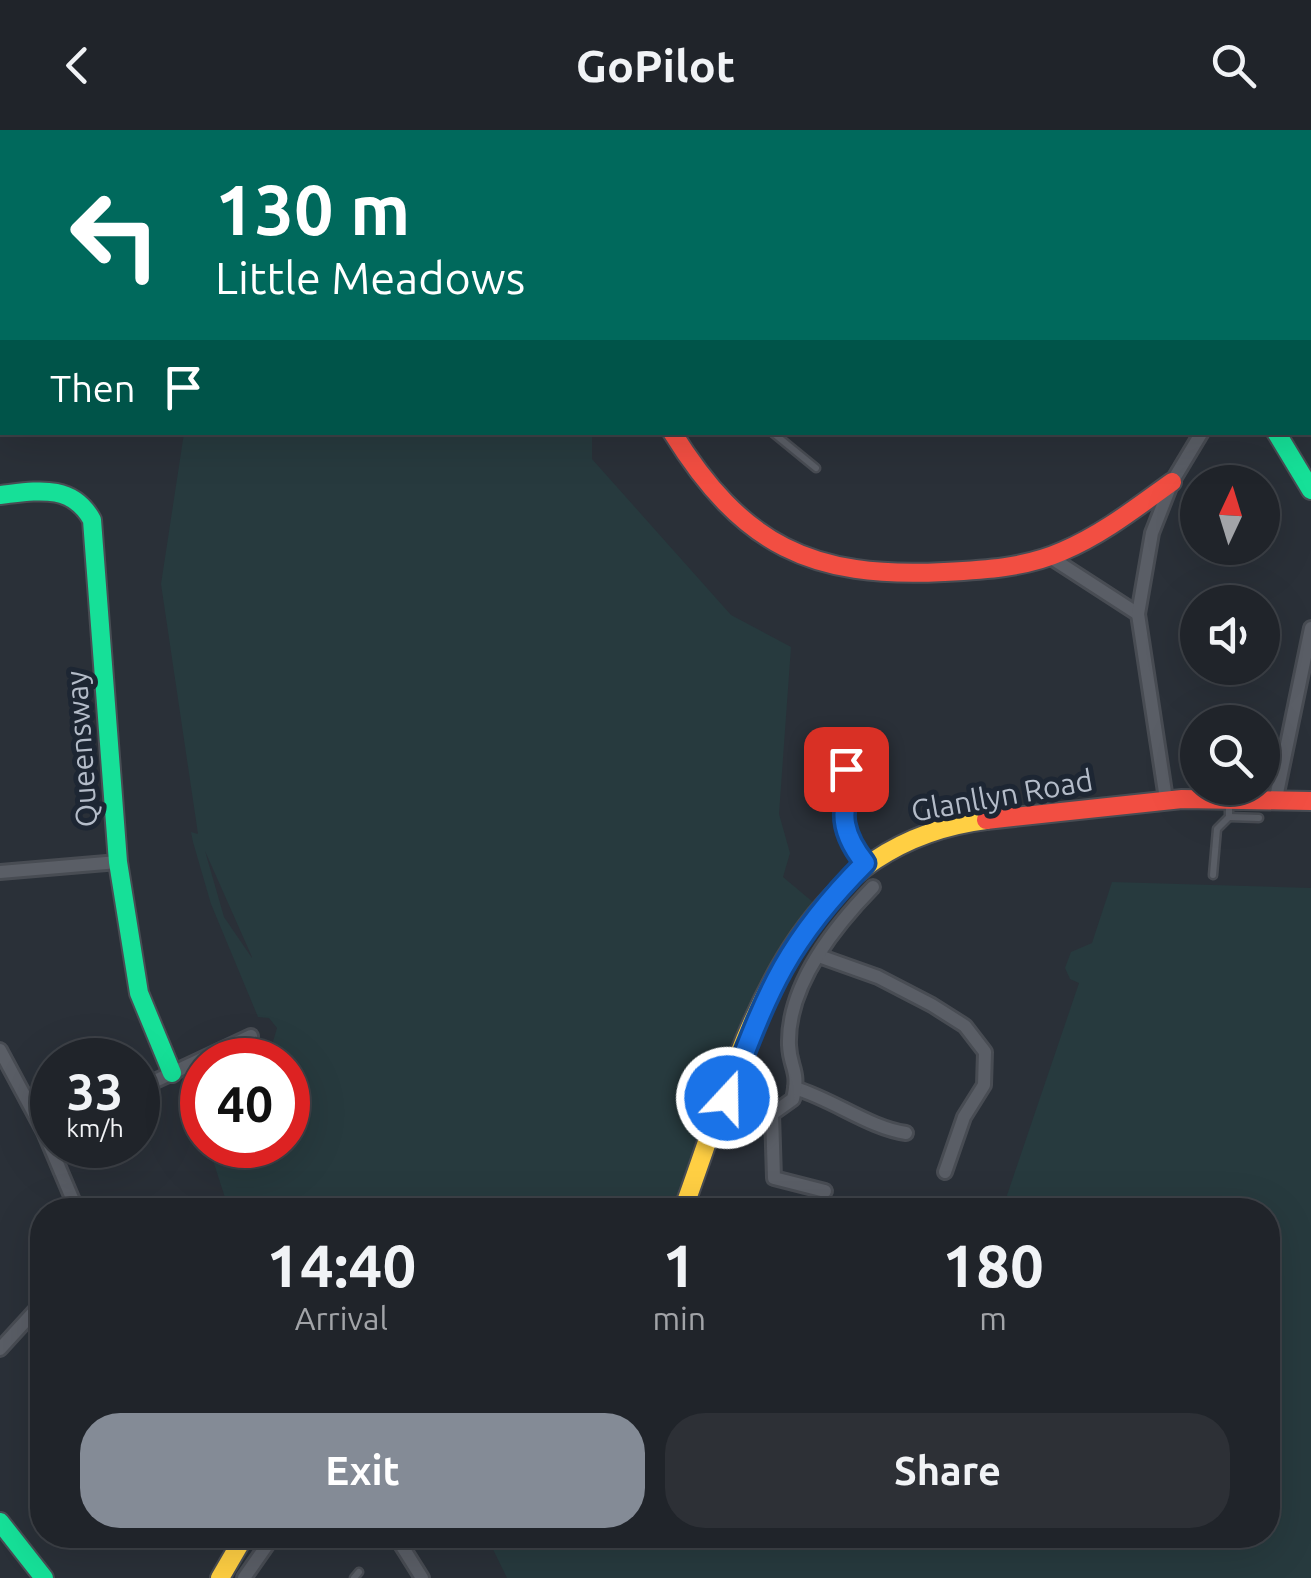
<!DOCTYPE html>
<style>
body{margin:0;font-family:Ubuntu,sans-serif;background:#2d3036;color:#f1f3f6;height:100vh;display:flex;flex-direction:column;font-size:38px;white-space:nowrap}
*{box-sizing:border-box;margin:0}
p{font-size:32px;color:#a2a4a8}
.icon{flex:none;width:55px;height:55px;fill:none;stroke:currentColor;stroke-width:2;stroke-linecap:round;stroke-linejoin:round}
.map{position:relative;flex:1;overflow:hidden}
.sheet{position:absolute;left:30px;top:1068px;width:1250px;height:350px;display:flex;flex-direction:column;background:#20242a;border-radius:40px;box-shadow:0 10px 40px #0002,0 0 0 2px #3d4147}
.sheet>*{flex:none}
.top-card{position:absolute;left:0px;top:0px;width:1312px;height:305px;box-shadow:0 10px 40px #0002,0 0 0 2px #3d4147;background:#00695c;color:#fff;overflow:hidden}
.needle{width:65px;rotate:4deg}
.controls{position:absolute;left:1180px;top:335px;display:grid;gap:20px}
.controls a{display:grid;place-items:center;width:100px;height:100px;border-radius:50%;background:#20242a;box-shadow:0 10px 40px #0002,0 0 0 2px #3d4147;font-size:50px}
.speed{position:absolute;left:30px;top:908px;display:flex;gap:20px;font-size:50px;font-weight:700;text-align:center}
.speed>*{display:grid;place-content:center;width:130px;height:130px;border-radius:50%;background:#20242a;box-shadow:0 10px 40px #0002,0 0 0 2px #3d4147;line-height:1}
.speed small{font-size:25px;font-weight:400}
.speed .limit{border:15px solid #d22;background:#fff;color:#111}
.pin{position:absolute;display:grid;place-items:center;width:85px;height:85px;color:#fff;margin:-42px;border-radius:20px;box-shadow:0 5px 15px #0006}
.me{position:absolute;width:110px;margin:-55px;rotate:21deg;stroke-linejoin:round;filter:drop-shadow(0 0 8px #0008)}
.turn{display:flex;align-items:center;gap:35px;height:210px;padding:0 50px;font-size:45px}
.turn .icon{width:130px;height:130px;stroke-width:2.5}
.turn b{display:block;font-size:70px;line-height:85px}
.then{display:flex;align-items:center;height:95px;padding:0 50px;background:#0003;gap:20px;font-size:38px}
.eta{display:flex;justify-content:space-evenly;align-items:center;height:170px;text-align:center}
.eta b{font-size:60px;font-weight:700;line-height:70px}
.cta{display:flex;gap:20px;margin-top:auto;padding:20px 50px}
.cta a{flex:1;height:115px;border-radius:40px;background:#848b96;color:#fff;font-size:40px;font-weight:700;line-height:115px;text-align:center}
.cta a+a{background:#2d3036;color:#f1f3f6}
header{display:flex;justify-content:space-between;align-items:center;height:130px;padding:0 50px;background:#20242a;font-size:45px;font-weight:700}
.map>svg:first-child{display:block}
</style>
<header><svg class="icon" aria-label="back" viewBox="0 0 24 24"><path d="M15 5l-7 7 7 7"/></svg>GoPilot<svg class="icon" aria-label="search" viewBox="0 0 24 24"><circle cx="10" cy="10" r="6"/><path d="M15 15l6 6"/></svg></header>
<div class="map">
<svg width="1311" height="1448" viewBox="0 0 1311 1448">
<rect width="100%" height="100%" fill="#2a3038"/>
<g fill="#273a3e" fill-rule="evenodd">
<polygon points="454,0 907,0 904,2"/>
<path d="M 184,303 L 592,303 L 592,329 L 731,485 L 791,517 L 779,684 L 790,723 L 783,747 L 814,773 L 762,854 L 673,1080 L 229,1080 L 208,1015 L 288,1015 L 288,930 L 276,930 L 271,918 L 277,898 L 269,888 L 258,887 L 211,774 L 193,712 L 191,702 L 198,704 L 161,454 ZM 205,721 L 252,827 L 252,828 L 224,787 Z"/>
<polygon points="1112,752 1311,758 1311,1448 507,1448 488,1409 478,1405 1223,1405 1228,1419 1234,1417 1231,1405 1268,1405 1268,1080 1002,1080 1079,853 1070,849 1065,838 1071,822 1092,813"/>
</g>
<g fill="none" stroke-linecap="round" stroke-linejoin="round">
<g stroke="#484c53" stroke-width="11">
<g id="lane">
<polyline points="443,0 444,2"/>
<polyline points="1023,0 1024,2"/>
<polyline points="772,302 816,338"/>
<polyline points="1229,687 1259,688"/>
<polyline points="1213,745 1217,699 1229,687 1229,671"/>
<polyline points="354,1448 359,1442"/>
</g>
</g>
<g stroke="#484c53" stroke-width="18">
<g id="street">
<polyline points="1240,0 1243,2"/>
<polyline points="1051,2 1054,0"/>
<polyline points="1050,427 1138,484"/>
<path d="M 846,639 L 857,652 C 835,681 845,707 865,733"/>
<polyline points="1276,668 1311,498"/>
<polyline points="1166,669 1138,484 1152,403 1172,352 1202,302"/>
<polyline points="0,742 118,732"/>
<polyline points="819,826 878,847 932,875 965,896 985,922 984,955 964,987 945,1042"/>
<polyline points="0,920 44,1002 77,1080"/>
<path d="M 795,958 C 834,970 870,998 906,1003"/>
<polyline points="138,959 251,906"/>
<path d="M 727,968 L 772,984 L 793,969 C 800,940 790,939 789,915 C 787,855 834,797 873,757"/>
<polyline points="772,984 774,1048 825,1061"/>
<polyline points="0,1219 42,1173"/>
<polyline points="395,1405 422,1448"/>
<polyline points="244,1448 274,1405"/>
</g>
</g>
<g stroke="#484c53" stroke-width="22">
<g id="fast">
<polyline points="1303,0 1303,2"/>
<polyline points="1276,302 1311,360"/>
<path d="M 0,365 C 36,361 72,353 92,390 L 118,732 L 139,863 L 172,943"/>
<polyline points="0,1392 44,1448"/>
</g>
</g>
<g stroke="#484c53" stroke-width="22">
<g id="slow">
<path d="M 683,1080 C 742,920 786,715 986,690"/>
<polyline points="220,1448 245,1405"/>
</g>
</g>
<g stroke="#484c53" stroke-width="22">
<g id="jam">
<polyline points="0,237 2,237"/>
<path d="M 672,302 C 742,415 811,449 944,442 C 984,440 1025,438 1063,421 C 1103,404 1137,377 1172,352"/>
<polyline points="986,690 1182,669 1311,671"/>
</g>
</g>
<use href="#lane" stroke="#5a5e66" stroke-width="6"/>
<use href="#street" stroke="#5a5e66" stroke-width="12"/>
<use href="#fast" stroke="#16e098" stroke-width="18"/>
<use href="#slow" stroke="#ffcf43" stroke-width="18"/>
<use href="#jam" stroke="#f24e42" stroke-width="18"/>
</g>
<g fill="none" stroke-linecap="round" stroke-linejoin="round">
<g stroke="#114b97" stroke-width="25">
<path id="route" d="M 727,968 C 767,864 784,814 865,733 C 845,708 835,681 856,652 L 846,639"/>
</g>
<use href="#route" stroke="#1a73e8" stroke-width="18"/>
</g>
<g text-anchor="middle" stroke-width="10" stroke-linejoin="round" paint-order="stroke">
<g font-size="30" fill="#b4bcc9" stroke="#1d2633">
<text transform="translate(82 619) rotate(-94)" y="10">Queensway</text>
<text transform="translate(1002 666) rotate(-10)" y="10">Glanllyn Road</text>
</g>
</g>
</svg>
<div class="controls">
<a><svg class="needle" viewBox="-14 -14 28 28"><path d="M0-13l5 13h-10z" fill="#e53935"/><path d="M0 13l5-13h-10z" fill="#a2a4a8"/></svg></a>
<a><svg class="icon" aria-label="sound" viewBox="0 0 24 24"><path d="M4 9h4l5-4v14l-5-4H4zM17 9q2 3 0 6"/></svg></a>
<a><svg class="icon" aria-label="search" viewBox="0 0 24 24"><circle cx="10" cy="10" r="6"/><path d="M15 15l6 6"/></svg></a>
</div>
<div class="speed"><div>33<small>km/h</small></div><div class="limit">40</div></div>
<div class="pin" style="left:846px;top:639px;background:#d93025"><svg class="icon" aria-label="arrive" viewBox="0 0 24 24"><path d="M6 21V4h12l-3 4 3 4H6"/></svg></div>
<svg class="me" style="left:727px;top:968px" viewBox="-20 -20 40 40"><circle r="17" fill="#1a73e8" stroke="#fff" stroke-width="3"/><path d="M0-11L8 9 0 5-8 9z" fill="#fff"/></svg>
<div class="top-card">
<div class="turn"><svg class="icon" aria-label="left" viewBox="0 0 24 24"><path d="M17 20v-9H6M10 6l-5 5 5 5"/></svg><div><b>130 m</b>Little Meadows</div></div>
<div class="then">Then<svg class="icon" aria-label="arrive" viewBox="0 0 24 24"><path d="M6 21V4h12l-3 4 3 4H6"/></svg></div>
</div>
<section class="sheet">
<div class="eta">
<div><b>14:40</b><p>Arrival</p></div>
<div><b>1</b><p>min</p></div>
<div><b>180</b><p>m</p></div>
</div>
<div class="cta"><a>Exit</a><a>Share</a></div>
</section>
</div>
